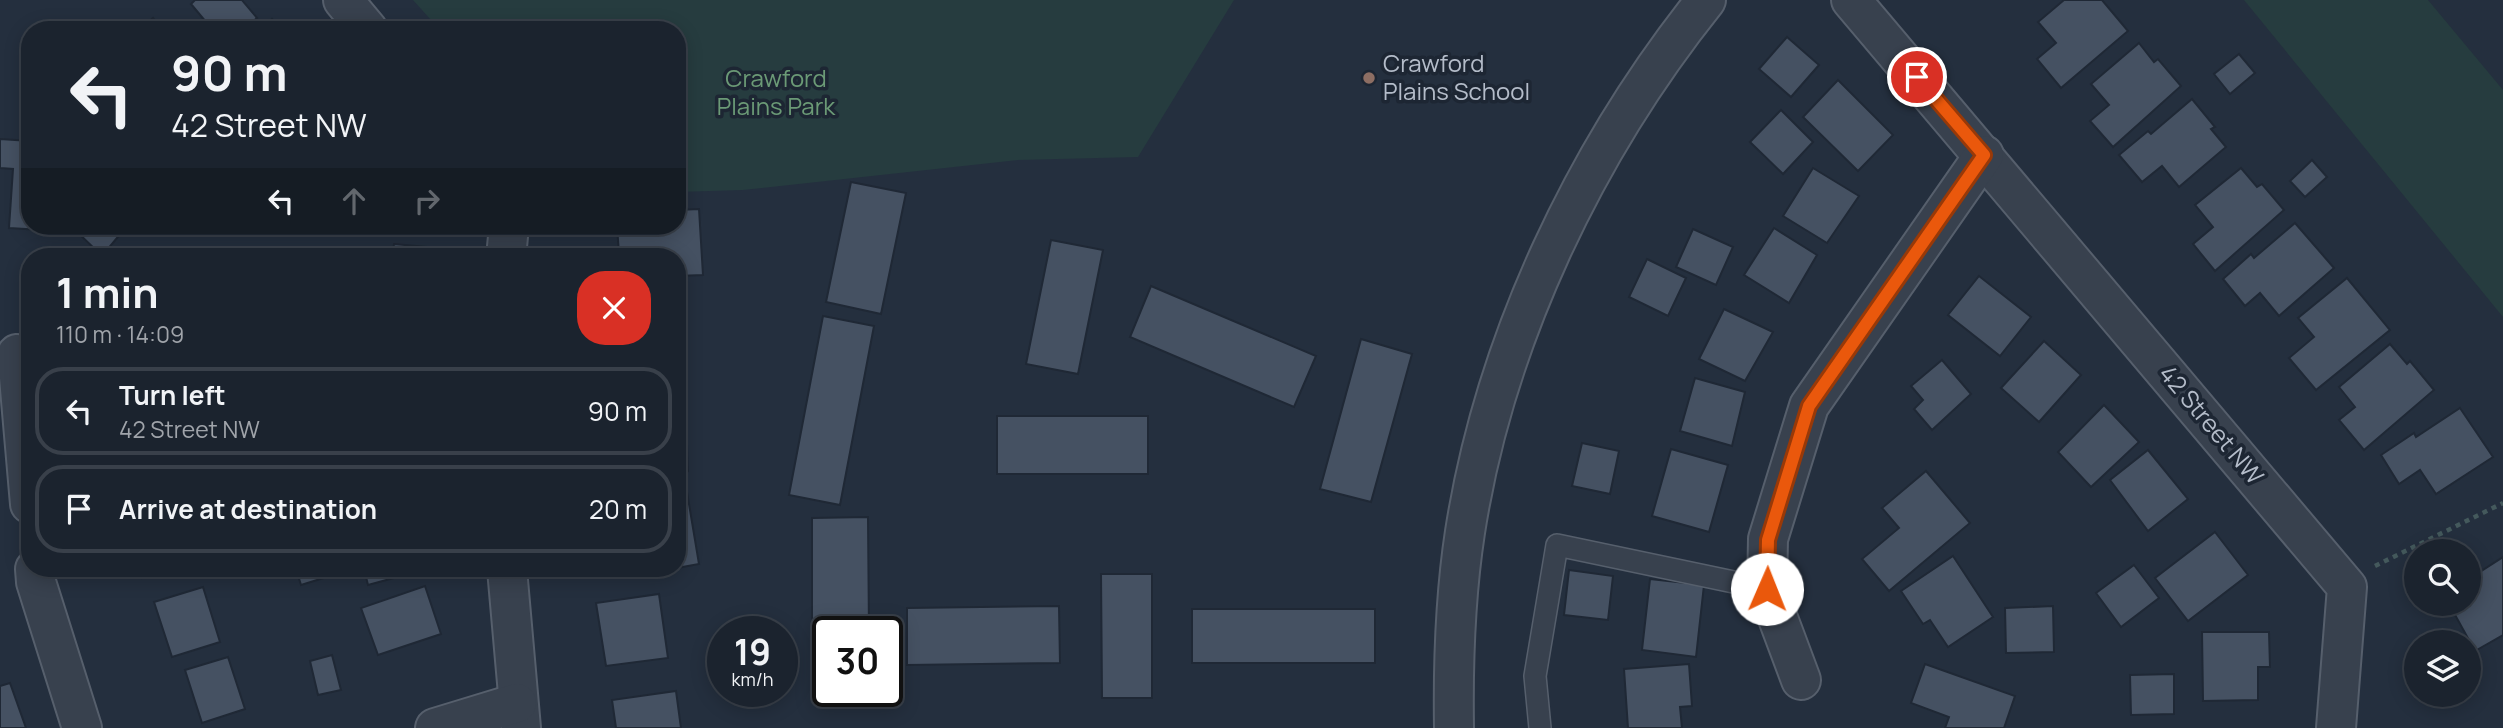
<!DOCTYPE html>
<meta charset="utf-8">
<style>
body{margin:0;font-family:Manrope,sans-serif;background:#242b36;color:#f1f3f6;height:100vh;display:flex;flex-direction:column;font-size:26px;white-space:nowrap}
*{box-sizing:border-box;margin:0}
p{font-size:23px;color:#a0a4aa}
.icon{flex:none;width:38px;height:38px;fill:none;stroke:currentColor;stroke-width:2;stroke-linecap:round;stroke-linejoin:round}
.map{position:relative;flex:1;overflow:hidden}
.details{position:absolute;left:21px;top:248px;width:665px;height:329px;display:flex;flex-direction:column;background:#1b232e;border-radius:28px;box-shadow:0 4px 18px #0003,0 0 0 2px #39404a}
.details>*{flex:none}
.hud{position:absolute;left:21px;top:21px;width:665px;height:214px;border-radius:28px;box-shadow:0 4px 18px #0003,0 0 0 2px #39404a;background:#1b232e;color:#f1f3f6;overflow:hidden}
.tools{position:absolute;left:2404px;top:539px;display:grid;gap:14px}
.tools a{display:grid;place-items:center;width:77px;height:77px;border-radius:50%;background:#1b232e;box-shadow:0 4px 18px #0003,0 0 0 2px #39404a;font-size:35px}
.speed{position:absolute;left:707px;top:616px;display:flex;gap:14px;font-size:35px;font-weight:700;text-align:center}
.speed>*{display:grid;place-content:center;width:91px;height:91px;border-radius:50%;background:#1b232e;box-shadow:0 4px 18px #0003,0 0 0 2px #39404a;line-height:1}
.speed small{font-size:18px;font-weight:400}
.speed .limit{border:4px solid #111;border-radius:10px;background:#fff;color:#111}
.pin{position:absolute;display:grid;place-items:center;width:60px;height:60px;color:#fff;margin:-30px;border:4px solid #fff;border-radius:50%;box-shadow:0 2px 7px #0007}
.me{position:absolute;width:77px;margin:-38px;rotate:1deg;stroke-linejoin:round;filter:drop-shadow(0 0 5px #0008)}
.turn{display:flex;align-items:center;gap:24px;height:147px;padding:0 35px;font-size:32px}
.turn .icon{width:91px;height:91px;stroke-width:2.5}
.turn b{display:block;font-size:49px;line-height:60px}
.lanes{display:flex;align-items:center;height:66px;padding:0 35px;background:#0003;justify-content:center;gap:35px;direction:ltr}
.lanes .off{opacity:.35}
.round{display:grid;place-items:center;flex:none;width:74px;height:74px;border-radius:28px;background:#242b36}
.headline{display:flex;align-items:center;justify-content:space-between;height:119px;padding:0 35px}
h1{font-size:42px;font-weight:700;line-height:52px}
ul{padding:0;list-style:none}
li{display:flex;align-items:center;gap:21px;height:88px;margin:0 14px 10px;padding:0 21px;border:4px solid #39404a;border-radius:28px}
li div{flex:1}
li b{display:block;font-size:26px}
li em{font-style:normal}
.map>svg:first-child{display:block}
</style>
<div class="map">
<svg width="2503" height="728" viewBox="0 0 2503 728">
<rect width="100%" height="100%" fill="#242f3e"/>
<g fill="#263c3f">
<polygon points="413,0 1234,0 1138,157 1018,160 743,190 677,192 677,30 440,30"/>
<polygon points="2244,0 2428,0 2503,90 2503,317"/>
</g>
<g fill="#455162" stroke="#1f2835" stroke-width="2">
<polygon points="195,0 242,0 257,18 243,30 197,30 206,22 191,4"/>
<polygon points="2064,0 2102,0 2128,31 2061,88 2037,59 2056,43 2038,22"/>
<polygon points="153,18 163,30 139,30"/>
<polygon points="272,19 282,30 259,30"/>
<polygon points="1787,37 1819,65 1791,97 1759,69"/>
<polygon points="2139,43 2154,62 2158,59 2181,86 2113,147 2090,121 2109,105 2091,84"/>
<polygon points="2239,54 2255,73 2230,94 2214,74"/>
<polygon points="1838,80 1893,135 1858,171 1803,117"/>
<polygon points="2192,99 2215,127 2211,129 2226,147 2179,187 2162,166 2142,182 2119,155 2148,131 2151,134"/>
<polygon points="1781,110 1813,142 1783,174 1750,142"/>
<polygon points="0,139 30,141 30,226 43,226 42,230 9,228 13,169 0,168"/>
<polygon points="2312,160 2327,177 2305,197 2290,181"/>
<polygon points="1813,168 1859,196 1827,243 1783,216"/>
<polygon points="2241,168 2257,187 2262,184 2284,210 2215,271 2193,244 2213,227 2195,205"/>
<polygon points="851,182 906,193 881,314 826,302"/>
<polygon points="699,209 703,275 677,276 677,257 624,257 624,254 619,254 617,226 677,226 677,210"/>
<polygon points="2295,223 2334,268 2279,316 2260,293 2245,306 2223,279 2251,254 2254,258"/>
<polygon points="127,226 102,256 72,227 73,226"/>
<polygon points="1774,228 1817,255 1789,303 1744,275"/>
<polygon points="1693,229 1733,247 1716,285 1676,267"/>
<polygon points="1051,240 1103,250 1078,374 1026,364"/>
<polygon points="394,244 437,248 436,257 392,257"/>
<polygon points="1647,259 1686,278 1668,316 1629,297"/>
<polygon points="1979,276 2031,317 2000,356 1948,315"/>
<polygon points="2347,278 2390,330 2316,390 2289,358 2314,337 2298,318"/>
<polygon points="1151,286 1316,356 1294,407 1130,337"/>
<polygon points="1724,309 1773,332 1745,381 1699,359"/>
<polygon points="823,316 874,326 840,505 789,495"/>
<polygon points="1361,339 1412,354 1371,502 1320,489"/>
<polygon points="2044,341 2081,375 2039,422 2001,388"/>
<polygon points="2390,344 2407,364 2410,361 2434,390 2364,450 2339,420 2355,407 2339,387"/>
<polygon points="1942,360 1971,394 1932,430 1914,409 1923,400 1911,386"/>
<polygon points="1695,378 1745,392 1732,446 1680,431"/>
<polygon points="677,392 685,392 688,471 677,472"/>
<polygon points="2104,405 2139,442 2091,487 2058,452"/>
<polygon points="2460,408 2493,457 2436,494 2420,470 2399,484 2381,455 2414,433 2416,437"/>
<rect x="997" y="416" width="151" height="58"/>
<polygon points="1582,443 1619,451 1610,494 1572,486"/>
<polygon points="1671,449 1728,465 1709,532 1652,516"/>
<polygon points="2148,450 2188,499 2148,531 2110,480"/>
<polygon points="1926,471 1970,523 1889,591 1862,559 1899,528 1882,508"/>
<polygon points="686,486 699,564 677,568 677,487"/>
<polygon points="868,517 869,632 828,632 828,641 812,641 812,518"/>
<polygon points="2215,532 2248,575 2188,621 2155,578"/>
<polygon points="1953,556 1993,617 1948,647 1930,620 1923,624 1901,591"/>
<polygon points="2503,557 2503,635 2475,651 2449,604 2469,604 2469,579"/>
<polygon points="2134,565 2159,598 2121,627 2096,593"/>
<polygon points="139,569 175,569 142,578"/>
<polygon points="296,569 342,569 343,572 301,585"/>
<polygon points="364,569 427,569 368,585"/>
<polygon points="1569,570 1613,576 1608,620 1564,615"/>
<polygon points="1101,574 1152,574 1152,698 1102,698"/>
<polygon points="1650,579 1704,585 1696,657 1642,650"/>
<polygon points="425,586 441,634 378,655 361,608"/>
<polygon points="203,587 220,642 172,657 154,602"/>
<polygon points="659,594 668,658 606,666 596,603"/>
<polygon points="1059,606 1060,663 907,665 907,608"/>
<polygon points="2053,606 2054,652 2006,653 2005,608"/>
<rect x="1192" y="609" width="183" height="54"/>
<polygon points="2202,632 2269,632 2270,667 2258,667 2258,700 2203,701"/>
<polygon points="332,655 341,690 318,695 310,661"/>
<polygon points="228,657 245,709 202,723 185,670"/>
<polygon points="1689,664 1692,706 1680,707 1682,728 1628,728 1624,669"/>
<polygon points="1925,664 2015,696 2004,728 1945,728 1949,717 1911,703"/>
<polygon points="2174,674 2174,714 2131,715 2130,675"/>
<polygon points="10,683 26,728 0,728 0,686"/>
<polygon points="676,691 681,728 616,728 612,700"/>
</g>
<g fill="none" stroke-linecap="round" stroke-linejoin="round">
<g stroke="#565f6c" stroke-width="24">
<polyline id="service" points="1540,728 1535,676 1557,545 1767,589"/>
</g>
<g stroke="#565f6c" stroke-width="42">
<g id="minor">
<polyline points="343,0 368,30"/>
<polyline points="1851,0 2347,587 2336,728"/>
<polyline points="506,257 509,226"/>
<polyline points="17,354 30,504"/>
<polyline points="35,569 36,582 82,728"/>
<polyline points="507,569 521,728"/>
<polyline points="1801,680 1767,589 1768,539 1809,406 1984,155"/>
<polyline points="435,728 517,703"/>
</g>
</g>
<g stroke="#565f6c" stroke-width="42">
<path id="tertiary" d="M 1454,728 C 1453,663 1455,597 1465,532 C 1495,340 1585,151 1706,0"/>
</g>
<polyline stroke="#44595c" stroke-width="4.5" stroke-dasharray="5 5" stroke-linecap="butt" points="2375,566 2503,503"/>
<use href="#service" stroke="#38414e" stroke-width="21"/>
<use href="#minor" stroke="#38414e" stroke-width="38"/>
<use href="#tertiary" stroke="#38414e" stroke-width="38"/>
</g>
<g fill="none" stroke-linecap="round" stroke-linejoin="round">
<g stroke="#983908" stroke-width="18">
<polyline id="route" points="1767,589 1768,540 1809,406 1984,155 1917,77"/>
</g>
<use href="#route" stroke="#ea580c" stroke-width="12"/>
</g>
<circle fill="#8d6e63" stroke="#1d2633" stroke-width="2.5" cx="1369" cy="78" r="7"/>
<g text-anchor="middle" stroke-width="7" stroke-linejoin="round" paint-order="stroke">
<g font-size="24" fill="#b4bcc9" stroke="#1d2633" text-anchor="start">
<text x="1383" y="72">Crawford<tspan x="1383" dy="28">Plains School</tspan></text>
</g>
<g font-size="24" fill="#6b9a76" stroke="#1d2633">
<text x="776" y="87">Crawford<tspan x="776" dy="28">Plains Park</tspan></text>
</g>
<g font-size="24" fill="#b4bcc9" stroke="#1d2633">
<text transform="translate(2211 425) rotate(50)" y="8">42 Street NW</text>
</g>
</g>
</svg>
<div class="tools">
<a><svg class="icon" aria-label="search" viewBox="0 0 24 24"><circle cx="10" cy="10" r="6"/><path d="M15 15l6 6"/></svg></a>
<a><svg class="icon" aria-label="layers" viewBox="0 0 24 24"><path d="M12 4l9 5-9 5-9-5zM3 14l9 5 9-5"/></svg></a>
</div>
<div class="speed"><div>19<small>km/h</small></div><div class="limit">30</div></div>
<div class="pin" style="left:1917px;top:77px;background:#d93025"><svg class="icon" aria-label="arrive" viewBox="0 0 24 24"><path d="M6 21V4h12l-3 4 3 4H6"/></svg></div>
<svg class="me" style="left:1767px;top:589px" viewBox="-20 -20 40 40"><circle r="19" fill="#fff"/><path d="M0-13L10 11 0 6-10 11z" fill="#ea580c"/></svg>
<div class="hud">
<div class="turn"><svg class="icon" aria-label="left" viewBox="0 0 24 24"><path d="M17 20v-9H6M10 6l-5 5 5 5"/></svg><div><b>90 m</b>42 Street NW</div></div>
<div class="lanes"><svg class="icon" aria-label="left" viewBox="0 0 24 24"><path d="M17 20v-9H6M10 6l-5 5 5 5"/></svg><svg class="icon off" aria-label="ahead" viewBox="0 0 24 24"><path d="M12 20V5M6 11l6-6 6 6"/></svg><svg class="icon off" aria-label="right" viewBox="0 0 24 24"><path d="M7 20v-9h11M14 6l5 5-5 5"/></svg></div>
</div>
<section class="details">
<div class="headline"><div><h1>1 min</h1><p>110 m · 14:09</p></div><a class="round" style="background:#d93025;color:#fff"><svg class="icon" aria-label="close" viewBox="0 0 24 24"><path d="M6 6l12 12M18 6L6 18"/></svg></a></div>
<ul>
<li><svg class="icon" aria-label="left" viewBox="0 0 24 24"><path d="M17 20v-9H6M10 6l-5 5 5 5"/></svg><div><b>Turn left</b><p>42 Street NW</p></div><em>90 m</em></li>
<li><svg class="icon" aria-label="arrive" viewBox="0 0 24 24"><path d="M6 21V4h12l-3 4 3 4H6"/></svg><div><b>Arrive at destination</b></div><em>20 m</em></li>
</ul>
</section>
</div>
